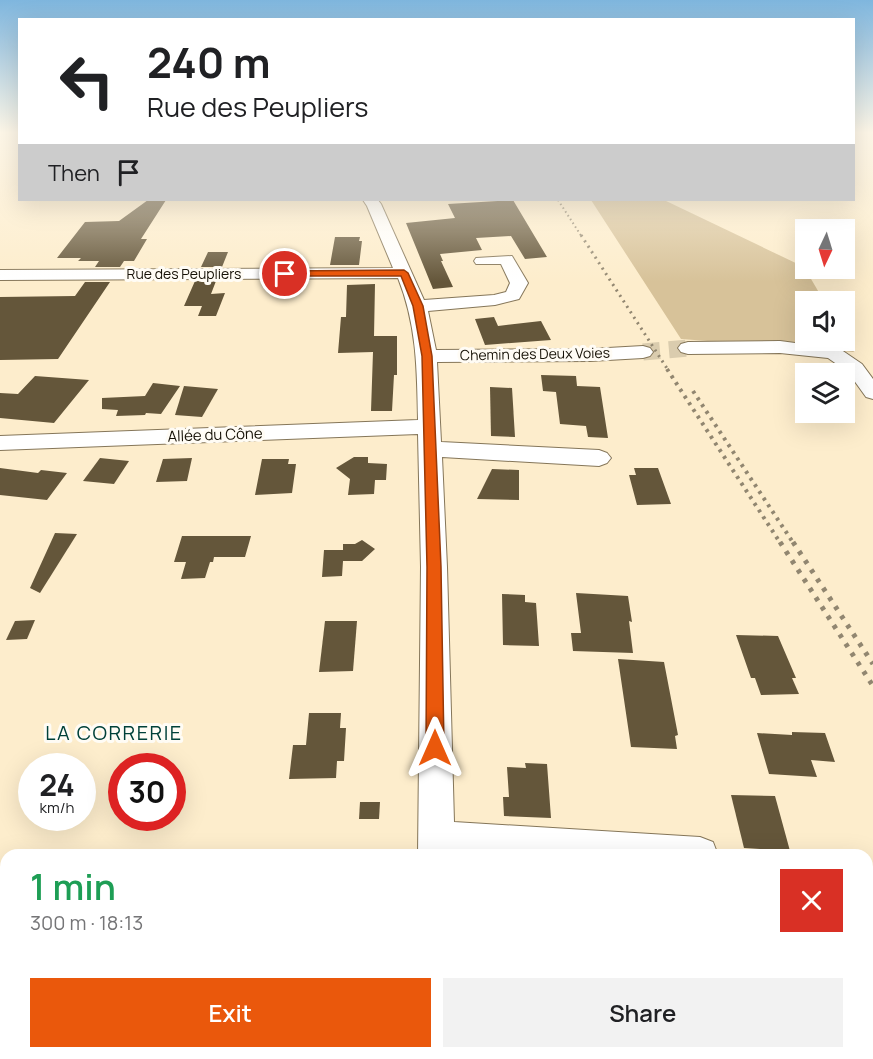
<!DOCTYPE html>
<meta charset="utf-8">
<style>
body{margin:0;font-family:Manrope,sans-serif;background:#f2f2f2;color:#202124;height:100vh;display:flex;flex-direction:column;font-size:22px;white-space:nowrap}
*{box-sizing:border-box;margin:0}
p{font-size:20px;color:#757577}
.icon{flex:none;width:33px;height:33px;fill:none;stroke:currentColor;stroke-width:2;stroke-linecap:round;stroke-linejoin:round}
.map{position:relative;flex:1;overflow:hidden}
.sheet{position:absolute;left:0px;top:849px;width:873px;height:210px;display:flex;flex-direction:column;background:#fff;border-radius:18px 18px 0 0;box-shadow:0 6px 24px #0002}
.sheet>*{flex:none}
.hud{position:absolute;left:18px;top:18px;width:837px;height:183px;border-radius:0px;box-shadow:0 6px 24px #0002;background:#fff;color:#202124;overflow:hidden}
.needle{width:39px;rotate:184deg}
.fabs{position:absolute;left:795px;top:219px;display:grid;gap:12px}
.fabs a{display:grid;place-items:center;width:60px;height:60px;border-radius:0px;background:#fff;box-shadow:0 6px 24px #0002;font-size:30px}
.speed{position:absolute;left:18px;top:753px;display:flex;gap:12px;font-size:30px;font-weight:700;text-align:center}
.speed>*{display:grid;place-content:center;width:78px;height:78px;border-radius:50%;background:#fff;box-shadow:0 6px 24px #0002;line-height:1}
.speed small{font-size:15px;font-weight:400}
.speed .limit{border:9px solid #d22;background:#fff;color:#111}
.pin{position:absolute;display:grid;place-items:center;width:51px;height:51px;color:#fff;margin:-26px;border:3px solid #fff;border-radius:50%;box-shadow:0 2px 6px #0007}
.me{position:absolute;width:66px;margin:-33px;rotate:0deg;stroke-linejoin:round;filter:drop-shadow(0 0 4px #0008)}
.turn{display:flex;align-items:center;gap:21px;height:126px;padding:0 30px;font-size:27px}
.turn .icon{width:78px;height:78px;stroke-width:2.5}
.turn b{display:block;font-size:42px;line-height:51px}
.then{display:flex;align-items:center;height:57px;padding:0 30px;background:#0003;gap:12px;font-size:22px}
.round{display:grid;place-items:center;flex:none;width:63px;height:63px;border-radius:0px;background:#f2f2f2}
.headline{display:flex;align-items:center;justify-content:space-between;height:102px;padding:0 30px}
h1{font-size:36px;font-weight:600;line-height:45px;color:#1e9e55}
.action{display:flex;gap:12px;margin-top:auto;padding:12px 30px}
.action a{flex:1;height:69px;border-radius:0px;background:#ea580c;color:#fff;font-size:24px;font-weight:600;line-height:69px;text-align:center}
.action a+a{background:#f2f2f2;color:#202124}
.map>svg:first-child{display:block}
</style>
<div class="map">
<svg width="873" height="1059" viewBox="0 0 873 1059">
<rect width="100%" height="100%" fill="#fdedcc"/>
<polygon fill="#d7c299" points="591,200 664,200 804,267 824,301 806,302 806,340 844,340 845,336 854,352 681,339"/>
<g fill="#64563a">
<polygon points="148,200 166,200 141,239 147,239 134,261 124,261 120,267 95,267 99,261 78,261 81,258 57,258 85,222 119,221"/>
<polygon points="513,200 547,257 525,259 511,236 476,238 482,250 440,254 443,261 441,261 453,287 433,289 406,223 455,218 448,204"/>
<polygon points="335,237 360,237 359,241 362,241 359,265 330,265"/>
<polygon points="208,252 228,252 222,267 201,267"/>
<polygon points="195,281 216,281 211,294 225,293 216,316 198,316 202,306 184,306"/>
<polygon points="85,282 110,282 58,359 0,360 0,297 75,296"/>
<polygon points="375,284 374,336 397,336 397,375 394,375 392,411 371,411 373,352 338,353 341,317 346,317 347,285"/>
<polygon points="494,317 498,326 541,321 551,340 485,345 475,319"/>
<polygon points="541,375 576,376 577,386 600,387 608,438 588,437 586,426 560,424 556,392 543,391"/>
<polygon points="35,376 89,380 54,423 0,418 0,393 18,394"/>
<polygon points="153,383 180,386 161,414 146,413 145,415 116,416 118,410 102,409 102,398 145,396"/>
<polygon points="184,386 218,389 202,417 175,415"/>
<polygon points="490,387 512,388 515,437 491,436"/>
<polygon points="354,457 368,457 368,463 387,464 386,480 375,480 374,494 348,495 350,479 336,468"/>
<polygon points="100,458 129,461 114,484 83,481"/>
<polygon points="192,458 187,481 156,482 163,459"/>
<polygon points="262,459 289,459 288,464 296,464 292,493 255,495"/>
<polygon points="0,468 38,473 41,470 67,473 47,500 0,495"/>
<polygon points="634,468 658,468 671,504 637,505 629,475 636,475"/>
<polygon points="492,469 519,470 519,500 477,499"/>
<polygon points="55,533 77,534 40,593 30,588"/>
<polygon points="182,536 251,536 245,557 214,557 213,562 210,562 205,578 181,579 186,562 174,562"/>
<polygon points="362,540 375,549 362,561 343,561 342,576 322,577 324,550 343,550 343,544 355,544"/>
<polygon points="576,593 628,596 632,622 629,621 633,653 573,651 571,633 581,633"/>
<polygon points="502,594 525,595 525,602 536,603 539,646 503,645"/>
<polygon points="35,620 27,639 6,640 15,621"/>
<polygon points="325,621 357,621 353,671 319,672"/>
<polygon points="736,635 778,636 796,678 792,678 799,694 761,695 755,678 751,678"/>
<polygon points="618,659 664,662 678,735 675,736 677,749 631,747"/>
<polygon points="309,713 341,713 340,728 346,728 344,761 337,761 336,778 289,779 293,745 306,745"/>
<polygon points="792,732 825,733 835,762 811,760 817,777 769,774 757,733 792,735"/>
<polygon points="525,763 547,764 551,818 504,816 503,797 509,797 507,767 526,768"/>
<polygon points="731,795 775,796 790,851 744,848"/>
<polygon points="360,802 380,802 379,819 359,819"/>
</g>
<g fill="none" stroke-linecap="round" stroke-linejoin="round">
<polyline stroke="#daccae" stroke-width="17" stroke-dasharray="17 9" stroke-linecap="butt" points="643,352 688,348"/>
<g stroke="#857659" stroke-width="2">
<g id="street">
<path d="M 363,200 L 378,200 L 381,204 L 424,300 L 494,295 L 506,292 L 510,283 L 501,264 L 476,264 L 474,261 L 476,258 L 512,256 L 528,283 L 519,299 L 495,305 L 428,311 L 436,350 L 590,349 L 643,346 L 650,348 L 653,352 L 650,356 L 643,358 L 590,361 L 437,362 L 441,442 L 599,450 L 607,453 L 611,458 L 607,463 L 599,466 L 442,457 L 447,567 L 454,822 L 700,837 L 713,842 L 718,855 L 418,855 L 421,567 L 418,434 L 0,450 L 0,436 L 418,420 C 417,369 417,326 398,278 L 0,280 L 0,270 L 393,268 L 367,206 Z"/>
<polygon points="780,341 840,349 862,364 873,379 873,399 866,397 848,372 828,358 780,353 688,354 681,352 678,348 681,344 688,342"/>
<polygon points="6,1041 6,1053 45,1053 42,1059 0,1059"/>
<rect x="415" y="1053" width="44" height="6"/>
</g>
</g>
<use href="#street" fill="#fff" fill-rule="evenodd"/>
<polyline stroke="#918670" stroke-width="2" stroke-dasharray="1.5 3" stroke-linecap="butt" points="558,200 582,237"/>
<polyline stroke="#918670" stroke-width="3" stroke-dasharray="2 4.5" stroke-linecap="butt" points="581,235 668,370"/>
<g stroke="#918670" stroke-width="4" stroke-dasharray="3 5" stroke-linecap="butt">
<polyline points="667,369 781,544"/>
<polyline points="693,391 794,544"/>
</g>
<g stroke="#918670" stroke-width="5" stroke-dasharray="4 7" stroke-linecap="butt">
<polyline points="780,542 873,686"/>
<polyline points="793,542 873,664"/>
</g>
</g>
<linearGradient id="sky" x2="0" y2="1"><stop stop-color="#7fb6de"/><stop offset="0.47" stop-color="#fef7e8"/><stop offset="1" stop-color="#fef7e8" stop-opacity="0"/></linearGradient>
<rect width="873" height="282" fill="url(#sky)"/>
<polygon fill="#ea580c" stroke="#983908" stroke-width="1.5" points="404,270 408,273 423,306 432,356 441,567 444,748 442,755 435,757 429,755 426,748 427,567 422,356 413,306 401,276 285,276 281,274 285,271"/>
<g text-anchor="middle" stroke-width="6" stroke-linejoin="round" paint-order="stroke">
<g font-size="14" fill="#161106" stroke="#fffcf5">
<text x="184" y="279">Rue des Peupliers</text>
<text transform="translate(535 354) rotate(-1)" y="5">Chemin des Deux Voies</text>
</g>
<g font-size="15" fill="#161106" stroke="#fffcf5">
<text transform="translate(215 435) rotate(-2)" y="5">Allée du Cône</text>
</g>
<g font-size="20" letter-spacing="1.5" fill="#004139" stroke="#fffcf5">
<text x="114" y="740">LA CORRERIE</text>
</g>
</g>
</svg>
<div class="fabs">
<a><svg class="needle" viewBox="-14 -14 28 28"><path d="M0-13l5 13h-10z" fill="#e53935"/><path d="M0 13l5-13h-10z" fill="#757577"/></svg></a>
<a><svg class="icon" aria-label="sound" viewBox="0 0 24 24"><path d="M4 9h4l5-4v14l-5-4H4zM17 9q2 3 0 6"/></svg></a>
<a><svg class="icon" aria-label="layers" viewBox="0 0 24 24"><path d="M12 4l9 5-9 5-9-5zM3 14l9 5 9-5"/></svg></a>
</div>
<div class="speed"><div>24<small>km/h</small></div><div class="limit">30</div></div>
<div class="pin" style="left:285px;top:274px;background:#d93025"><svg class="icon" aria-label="arrive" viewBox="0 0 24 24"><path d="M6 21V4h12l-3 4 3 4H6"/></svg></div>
<svg class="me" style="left:435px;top:748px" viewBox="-20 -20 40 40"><path d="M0-17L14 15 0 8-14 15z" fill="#ea580c" stroke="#fff" stroke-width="4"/></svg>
<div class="hud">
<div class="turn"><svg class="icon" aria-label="left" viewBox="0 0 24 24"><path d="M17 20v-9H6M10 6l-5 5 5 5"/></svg><div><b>240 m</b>Rue des Peupliers</div></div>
<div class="then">Then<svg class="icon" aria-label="arrive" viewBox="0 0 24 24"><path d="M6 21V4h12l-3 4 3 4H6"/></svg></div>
</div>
<section class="sheet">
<div class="headline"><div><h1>1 min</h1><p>300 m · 18:13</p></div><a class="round" style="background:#d93025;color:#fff"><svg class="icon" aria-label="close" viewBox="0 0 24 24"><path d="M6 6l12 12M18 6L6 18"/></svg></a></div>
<div class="action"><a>Exit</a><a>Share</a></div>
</section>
</div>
